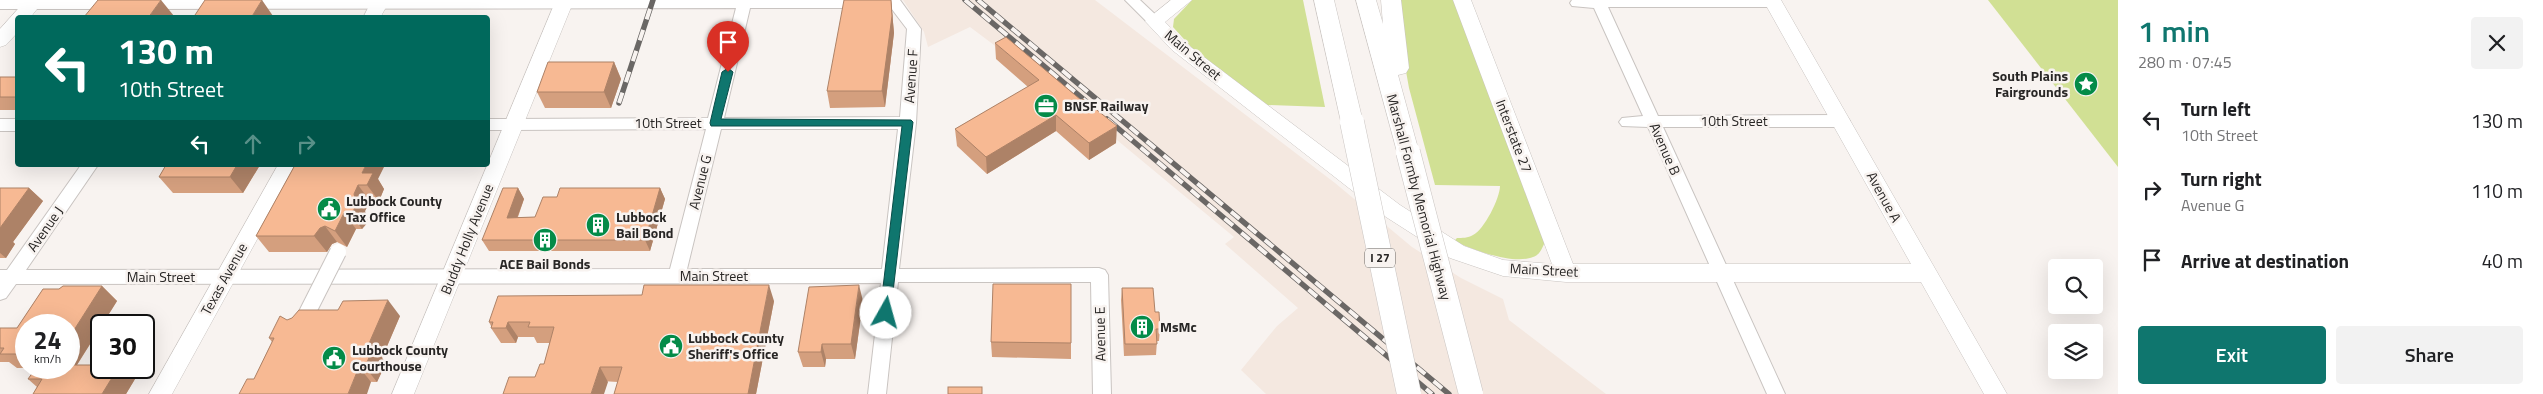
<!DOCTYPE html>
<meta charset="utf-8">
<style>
body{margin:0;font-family:"Titillium Web",sans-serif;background:#f2f2f2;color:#202124;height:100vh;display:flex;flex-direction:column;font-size:19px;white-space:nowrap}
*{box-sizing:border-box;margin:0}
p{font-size:16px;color:#757577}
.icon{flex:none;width:28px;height:28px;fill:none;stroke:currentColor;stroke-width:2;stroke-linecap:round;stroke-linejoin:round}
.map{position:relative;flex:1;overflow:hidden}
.details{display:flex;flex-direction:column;background:#fff;width:425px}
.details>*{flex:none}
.top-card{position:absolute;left:15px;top:15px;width:475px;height:152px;border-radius:5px;box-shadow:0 5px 20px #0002;background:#00695c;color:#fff;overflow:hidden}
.tools{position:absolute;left:2048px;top:259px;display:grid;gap:10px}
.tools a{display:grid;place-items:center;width:55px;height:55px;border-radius:5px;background:#fff;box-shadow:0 5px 20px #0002;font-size:25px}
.speed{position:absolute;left:15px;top:314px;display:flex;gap:10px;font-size:25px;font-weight:700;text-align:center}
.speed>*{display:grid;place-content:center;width:65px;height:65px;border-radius:50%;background:#fff;box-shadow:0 5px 20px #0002;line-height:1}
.speed small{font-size:12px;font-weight:400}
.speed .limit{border:2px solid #111;border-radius:8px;background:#fff;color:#111}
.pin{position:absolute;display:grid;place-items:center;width:42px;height:42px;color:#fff;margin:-51px -21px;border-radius:50% 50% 50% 0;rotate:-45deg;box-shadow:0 0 5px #0007}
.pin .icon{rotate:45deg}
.me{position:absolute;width:55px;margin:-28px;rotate:7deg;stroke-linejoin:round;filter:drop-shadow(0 0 4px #0008)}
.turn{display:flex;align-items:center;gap:18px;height:105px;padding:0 20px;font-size:22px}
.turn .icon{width:65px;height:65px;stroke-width:2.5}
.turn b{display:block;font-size:35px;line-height:42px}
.lanes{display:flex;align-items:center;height:48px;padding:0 20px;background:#0003;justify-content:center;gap:25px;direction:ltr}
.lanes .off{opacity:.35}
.round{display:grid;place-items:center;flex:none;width:52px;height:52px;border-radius:5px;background:#f2f2f2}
.summary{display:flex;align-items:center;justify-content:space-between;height:85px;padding:0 20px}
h1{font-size:30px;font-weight:600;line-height:38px;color:#0f766e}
.button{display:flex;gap:10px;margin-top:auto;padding:10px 20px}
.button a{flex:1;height:58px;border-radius:5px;background:#0f766e;color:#fff;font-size:20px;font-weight:600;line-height:58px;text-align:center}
.button a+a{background:#f2f2f2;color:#202124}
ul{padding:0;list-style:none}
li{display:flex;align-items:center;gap:15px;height:70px;padding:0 20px}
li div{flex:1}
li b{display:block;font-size:19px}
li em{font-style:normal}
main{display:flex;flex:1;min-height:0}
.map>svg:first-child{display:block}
</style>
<main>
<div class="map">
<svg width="2118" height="394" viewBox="0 0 2118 394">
<rect width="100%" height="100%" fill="#f8f3f0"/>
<polygon fill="#f4e8e0" points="903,0 1095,0 1335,183 1412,247 1461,278 1503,299 1509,320 1606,394 1266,394 1241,370 1277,326 1298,308 1225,244 1234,237 1082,111 970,27 928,47 924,32"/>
<g fill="#d1e094">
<polygon points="1192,0 1303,0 1325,107 1267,105 1192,48 1173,27 1174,19"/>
<path d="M 1397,0 L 1456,0 L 1545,242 C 1542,248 1540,255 1533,257 C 1514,265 1472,250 1454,241 L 1457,238 C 1462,238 1468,238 1473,235 C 1484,230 1500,198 1500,186 L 1435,185 L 1409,88 L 1402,49 Z"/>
<polygon points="1988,0 2118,0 2118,167"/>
</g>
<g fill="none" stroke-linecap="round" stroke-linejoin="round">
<g stroke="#c9c4c1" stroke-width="2">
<g id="minor">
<polygon points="0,0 119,0 124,4 117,9 0,9"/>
<path d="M 140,0 L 900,0 L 921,29 L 916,123 L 899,269 L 1099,268 L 1105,270 L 1108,275 L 1111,394 L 1093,394 L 1091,282 L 898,282 L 886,394 L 868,394 L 881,283 L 16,284 L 6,298 L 0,300 L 0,270 L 7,270 L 81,165 L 98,165 L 26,270 L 670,269 L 706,129 L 488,130 L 488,119 L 708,118 L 736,8 L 142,9 L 135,4 ZM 750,8 L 891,8 L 907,29 L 900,117 L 724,118 ZM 721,129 L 898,129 L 882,269 L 687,269 Z"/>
<polygon points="1125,0 1140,0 1159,18 1161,21 1159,24 1149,24"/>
<polygon points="1572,0 1779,0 1778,5 1773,7 1608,7 1658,116 1842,115 1847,117 1850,121 1847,125 1842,127 1663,127 1785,394 1767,394 1648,127 1622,126 1619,122 1622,118 1643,116 1594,8 1572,6 1570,3"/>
<rect x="0" y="119" width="18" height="12"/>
</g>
</g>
<g stroke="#c9c4c1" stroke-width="1">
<g id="major">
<polygon points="26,0 44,0 30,18 18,18 18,32 6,45 0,47 0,29"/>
<polygon points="372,0 390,0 380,18 363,18"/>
<polygon points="556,0 574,0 414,394 392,394"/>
<polygon points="1171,0 1192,0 1165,22 1184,42 1400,205 1464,246 1503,260 1552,264 1453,0 1471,0 1573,264 1911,264 1763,0 1781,0 2007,394 1984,394 1921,282 1566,282 1503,276 1450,258 1386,217 1172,50 1145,21"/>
<polygon points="278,165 298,165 172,394 149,394"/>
</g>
</g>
<g stroke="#c9c4c1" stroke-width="1">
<g id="highway">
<polygon points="1314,0 1334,0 1363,122 1360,128 1352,130 1344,128 1341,122"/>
<polygon points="1356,0 1376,0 1383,24 1381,0 1401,0 1409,68 1406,73 1398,75 1419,152 1416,158 1408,161 1400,158 1397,152"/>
</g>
</g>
<use href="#minor" fill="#fff" fill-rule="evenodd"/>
<use href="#major" fill="#fff" fill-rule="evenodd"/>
<use href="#highway" fill="#fff" fill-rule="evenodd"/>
<g stroke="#6a6765" stroke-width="5.5">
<g id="rail">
<polyline points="965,0 1094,108"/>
<polyline points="978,0 1449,394"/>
<polyline points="619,103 653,0"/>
<polyline points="1107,119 1432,394"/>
</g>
</g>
<use href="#rail" stroke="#f8f3f0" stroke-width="4" stroke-dasharray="11" stroke-linecap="butt"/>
<g stroke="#c9c4c1" stroke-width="18" stroke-linecap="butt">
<polyline id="minor-bridge" points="301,325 338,252"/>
</g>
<g stroke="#c9c4c1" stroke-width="25" stroke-linecap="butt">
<g id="highway-bridge">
<polyline points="1352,122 1409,394"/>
<polyline points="1408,152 1471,394"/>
</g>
</g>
<use href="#minor-bridge" stroke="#fff" stroke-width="16"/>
<use href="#highway-bridge" stroke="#fff" stroke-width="24"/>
</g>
<g fill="#d49f7e" fill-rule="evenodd">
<polygon points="891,0 894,33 885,107 830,108 827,91"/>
<polygon points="995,43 1116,143 1089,160 1056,131 987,174 957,146 955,129 1028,87 996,59"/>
<polygon points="614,62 621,79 611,108 545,108 537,92"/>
<rect x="0" y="77" width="18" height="33"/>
<polygon points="166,165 260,165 243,193 173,193 159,177"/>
<polygon points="295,165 378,179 384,189 379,201 370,201 365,211 368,222 362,229 356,229 347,247 337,242 332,244 327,252 269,252 256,236"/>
<polygon points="0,188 29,188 43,201 13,242 15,244 6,258 0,258"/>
<polygon points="518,188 524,199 518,217 535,217 557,197 660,188 665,199 650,251 489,251 482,240"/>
<polygon points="1071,284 1071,359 992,357 991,342"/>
<path d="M 63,286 L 102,286 L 117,301 L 77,365 L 101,365 L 101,368 L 123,368 L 135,379 L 126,394 L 33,394 L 37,387 L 28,379 L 36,368 L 17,368 L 9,362 L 0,362 L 0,328 L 17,328 L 43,289 L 59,289 ZM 26,325 L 69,325 L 69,368 L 26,368 Z"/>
<polygon points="1122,288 1155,312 1160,329 1159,341 1157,341 1156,355 1124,356 1121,300"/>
<polygon points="774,301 756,394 614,394 618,382 535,377 544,364 550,343 537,343 534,337 518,337 516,343 501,343 491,328 491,326 489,322"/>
<polygon points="863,301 855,359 826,359 825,367 803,367 798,352"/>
<polygon points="400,316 382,358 386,363 377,382 254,379 272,342 269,338 287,320"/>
</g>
<g fill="#ad8267">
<polygon points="161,0 174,16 173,18 148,18"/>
<polygon points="262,0 273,16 273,18 251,18"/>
<polygon points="891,0 894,33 885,107 882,91"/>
<polygon points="614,62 621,79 611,108 604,92"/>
<polygon points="1056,115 1056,131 987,174 986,157"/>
<polygon points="1117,126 1116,143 1089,160 1089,143"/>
<polygon points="237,165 260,165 243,193 230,177"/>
<polygon points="366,165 385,165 378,179 384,189 379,201 367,185 362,173"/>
<polygon points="358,185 370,201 365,211 368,222 362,229 351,213 354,194"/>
<polygon points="29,188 43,201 13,242 15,244 6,258 0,253 0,228"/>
<polygon points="518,188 524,199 513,229 507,218"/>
<polygon points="660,188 665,199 650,251 645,240"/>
<polygon points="344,213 356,229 347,247 335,231"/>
<polygon points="325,226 337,242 332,244 327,252 314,236 320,228"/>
<polygon points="769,285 774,301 756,394 748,394"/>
<polygon points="859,285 863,301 855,359 851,344"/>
<polygon points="102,286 117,301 68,379 69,338"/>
<polygon points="388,300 400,316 382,358 386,363 377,382 365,367 367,348"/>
<polygon points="508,322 518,337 516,343 506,328"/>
<polygon points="822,344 826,359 825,367 821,352"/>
<polygon points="359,367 371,382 367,394 348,394"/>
<polygon points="600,367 608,382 604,394 591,394"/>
<polygon points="118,368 123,368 135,379 126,394 102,394"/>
</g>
<g fill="#f7b993" stroke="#ad8267">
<polygon points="98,0 161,0 148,18 84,17"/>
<polygon points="205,0 262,0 251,18 193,18"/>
<polygon points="844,0 891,0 892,16 882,91 827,91"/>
<polygon points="1006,37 1081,100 1083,99 1117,126 1089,143 1056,115 986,157 955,129 1039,80 995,43"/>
<polygon points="548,62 614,62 604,92 537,92"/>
<rect x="0" y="77" width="18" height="20"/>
<polygon points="166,165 237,165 230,177 159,177"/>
<polygon points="295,165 366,165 362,173 373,173 367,185 358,185 354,194 357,206 351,213 344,213 335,231 325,226 320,228 314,236 256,236"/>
<polygon points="0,188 29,188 0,228"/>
<polygon points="503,188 518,188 507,218 535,217 543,197 557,197 560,188 660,188 645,240 482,240"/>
<polygon points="993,284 1071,284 1071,343 991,342"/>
<polygon points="644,285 769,285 748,394 614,394 622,367 600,367 591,394 503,394 509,377 535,377 540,364 544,364 554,327 528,327 530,322 508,322 506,328 491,328 493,322 489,322 498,296 642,295"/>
<polygon points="859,285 851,344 822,344 821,352 798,352 809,287"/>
<polygon points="63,286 102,286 69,338 69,325 26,325 26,354 0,354 4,348 0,348 0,328 17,328 43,289 59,289"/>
<polygon points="1122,288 1153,288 1155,312 1159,312 1160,329 1156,329 1157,344 1125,344"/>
<polygon points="388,300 367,348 373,348 365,367 359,367 348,394 239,394 247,379 254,379 274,338 269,338 280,316 287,320 292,318 299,310 338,310 343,301"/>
<polygon points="69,365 101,365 101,368 118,368 102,394 33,394 42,379 28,379 36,368 69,368"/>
<rect x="948" y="387" width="34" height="7"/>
</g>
<polygon fill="#0f766e" stroke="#0a4d48" points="728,68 733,72 721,119 911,120 913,122 890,317 882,317 880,313 902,126 711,126 710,123 722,72"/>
<defs>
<g id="sight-disc" transform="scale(1.25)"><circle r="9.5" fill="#048b48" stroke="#f8f3f0"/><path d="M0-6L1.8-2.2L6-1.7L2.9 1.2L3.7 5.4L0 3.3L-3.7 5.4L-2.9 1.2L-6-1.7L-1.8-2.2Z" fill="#fff"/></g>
<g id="office-disc" transform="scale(1.25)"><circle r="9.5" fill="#048b48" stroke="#f8f3f0"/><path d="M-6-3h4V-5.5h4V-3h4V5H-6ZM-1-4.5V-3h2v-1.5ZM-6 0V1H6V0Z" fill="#fff"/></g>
<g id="civic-disc" transform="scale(1.25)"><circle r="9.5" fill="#048b48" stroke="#f8f3f0"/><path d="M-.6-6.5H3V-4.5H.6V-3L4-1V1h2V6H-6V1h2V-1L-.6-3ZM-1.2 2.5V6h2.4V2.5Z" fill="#fff"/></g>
<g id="building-disc" transform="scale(1.25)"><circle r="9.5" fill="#048b48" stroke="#f8f3f0"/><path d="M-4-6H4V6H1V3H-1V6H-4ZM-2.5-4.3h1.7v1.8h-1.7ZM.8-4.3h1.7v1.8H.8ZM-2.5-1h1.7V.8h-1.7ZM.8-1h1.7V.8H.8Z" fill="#fff"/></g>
</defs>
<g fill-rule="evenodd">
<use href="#sight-disc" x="2086" y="84"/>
<use href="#office-disc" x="1046" y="106"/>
<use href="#civic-disc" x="329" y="209"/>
<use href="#building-disc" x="598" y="225"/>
<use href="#building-disc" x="545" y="240"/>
<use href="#building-disc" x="1142" y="327"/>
<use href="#civic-disc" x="671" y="346"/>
<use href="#civic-disc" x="334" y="358"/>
</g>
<g text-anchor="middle" stroke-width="5" stroke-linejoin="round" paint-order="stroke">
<rect fill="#f8f3f0" stroke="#666462" stroke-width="1" x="1365" y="248.5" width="30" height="19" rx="4"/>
<g font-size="12" font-weight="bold" fill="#282625">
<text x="1380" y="262">I 27</text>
</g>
<g font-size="14" fill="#282625" stroke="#f8f3f0">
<text transform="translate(1193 55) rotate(40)" y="5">Main Street</text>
<text transform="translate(911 76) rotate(-86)" y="5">Avenue F</text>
<text x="1734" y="126">10th Street</text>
<text x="668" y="128">10th Street</text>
<text transform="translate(1514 136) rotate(69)" y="5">Interstate 27</text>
<text transform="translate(1665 149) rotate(66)" y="5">Avenue B</text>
<text transform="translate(700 182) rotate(-76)" y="5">Avenue G</text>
<text transform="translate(1419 197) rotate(75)" y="5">Marshall Formby Memorial Highway</text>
<text transform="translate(1884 197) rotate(61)" y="5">Avenue A</text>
<text transform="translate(45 229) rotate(-55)" y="5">Avenue J</text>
<text transform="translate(467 239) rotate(-68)" y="5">Buddy Holly Avenue</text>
<text transform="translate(1544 270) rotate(3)" y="5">Main Street</text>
<text x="714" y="281">Main Street</text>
<text x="161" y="282">Main Street</text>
<text transform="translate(224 279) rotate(-61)" y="5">Texas Avenue</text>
<text transform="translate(1100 334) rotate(-91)" y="5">Avenue E</text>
</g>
<g font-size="14" font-weight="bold" fill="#282625" stroke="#f8f3f0" text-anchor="start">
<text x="2068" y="81" text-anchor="end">South Plains<tspan x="2068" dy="16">Fairgrounds</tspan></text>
<text x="1064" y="111">BNSF Railway</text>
<text x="346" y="206">Lubbock County<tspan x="346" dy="16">Tax Office</tspan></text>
<text x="616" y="222">Lubbock<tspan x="616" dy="16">Bail Bond</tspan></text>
<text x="545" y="269" text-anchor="middle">ACE Bail Bonds</text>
<text x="1160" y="332">MsMc</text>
<text x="688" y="343">Lubbock County<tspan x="688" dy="16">Sheriff's Office</tspan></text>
<text x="352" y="355">Lubbock County<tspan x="352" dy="16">Courthouse</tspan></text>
</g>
</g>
</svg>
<div class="tools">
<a><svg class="icon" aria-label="search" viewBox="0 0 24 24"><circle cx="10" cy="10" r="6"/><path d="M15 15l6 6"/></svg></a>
<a><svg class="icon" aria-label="layers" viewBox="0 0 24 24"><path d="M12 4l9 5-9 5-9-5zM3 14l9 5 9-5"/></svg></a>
</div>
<div class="speed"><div>24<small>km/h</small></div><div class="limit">30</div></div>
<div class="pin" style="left:728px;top:72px;background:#d93025"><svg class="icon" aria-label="arrive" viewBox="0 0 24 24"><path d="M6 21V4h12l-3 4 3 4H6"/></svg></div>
<svg class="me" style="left:886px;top:313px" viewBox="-20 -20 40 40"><circle r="19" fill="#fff"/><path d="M0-13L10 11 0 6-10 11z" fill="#0f766e"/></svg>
<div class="top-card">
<div class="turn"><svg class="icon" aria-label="left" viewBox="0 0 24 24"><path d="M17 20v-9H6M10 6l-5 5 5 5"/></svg><div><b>130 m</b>10th Street</div></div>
<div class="lanes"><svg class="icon" aria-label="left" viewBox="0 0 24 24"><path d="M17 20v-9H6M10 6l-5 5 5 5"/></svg><svg class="icon off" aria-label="ahead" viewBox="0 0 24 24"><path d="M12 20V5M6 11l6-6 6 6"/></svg><svg class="icon off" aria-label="right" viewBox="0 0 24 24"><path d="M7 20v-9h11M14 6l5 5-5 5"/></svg></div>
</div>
</div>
<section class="details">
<div class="summary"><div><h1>1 min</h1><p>280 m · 07:45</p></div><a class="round"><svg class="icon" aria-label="close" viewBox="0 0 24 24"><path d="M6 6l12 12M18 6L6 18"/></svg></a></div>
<ul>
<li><svg class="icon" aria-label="left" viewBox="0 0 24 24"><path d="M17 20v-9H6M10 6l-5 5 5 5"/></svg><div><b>Turn left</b><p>10th Street</p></div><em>130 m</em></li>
<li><svg class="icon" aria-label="right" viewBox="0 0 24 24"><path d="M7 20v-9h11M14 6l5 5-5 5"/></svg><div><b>Turn right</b><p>Avenue G</p></div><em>110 m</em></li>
<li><svg class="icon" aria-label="arrive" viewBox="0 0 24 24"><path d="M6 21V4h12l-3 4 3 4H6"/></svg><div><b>Arrive at destination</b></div><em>40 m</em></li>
</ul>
<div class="button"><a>Exit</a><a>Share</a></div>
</section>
</main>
